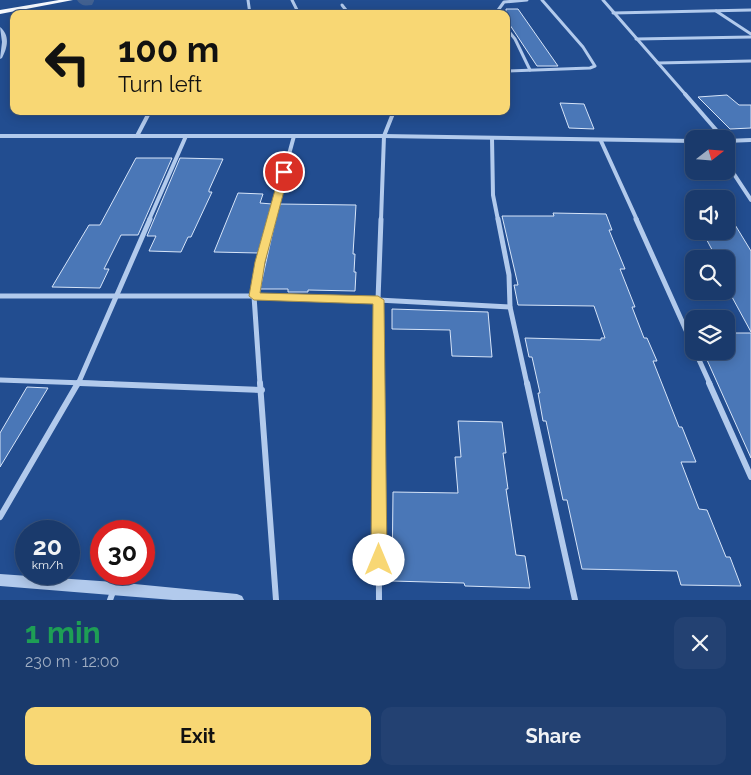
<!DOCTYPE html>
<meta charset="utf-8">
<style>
body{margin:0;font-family:Raleway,sans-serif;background:#234172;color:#f1f3f6;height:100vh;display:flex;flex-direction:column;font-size:19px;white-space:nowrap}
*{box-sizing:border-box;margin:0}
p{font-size:16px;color:#9fadc2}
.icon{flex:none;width:28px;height:28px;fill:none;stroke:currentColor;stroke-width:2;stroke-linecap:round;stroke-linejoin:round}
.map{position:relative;height:600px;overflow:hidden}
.panel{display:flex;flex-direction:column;background:#1a3a6c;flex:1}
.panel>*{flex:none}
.banner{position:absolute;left:10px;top:10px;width:500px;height:105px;border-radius:10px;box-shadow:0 2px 12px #0003,0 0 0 1px #38547f;background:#f8d774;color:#111;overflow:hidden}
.needle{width:32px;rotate:73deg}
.buttons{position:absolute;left:685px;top:130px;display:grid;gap:10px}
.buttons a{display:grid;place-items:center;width:50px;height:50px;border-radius:10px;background:#1a3a6c;box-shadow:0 2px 12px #0003,0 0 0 1px #38547f;font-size:25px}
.speed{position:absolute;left:15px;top:520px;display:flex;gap:10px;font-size:25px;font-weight:700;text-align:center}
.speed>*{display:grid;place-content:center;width:65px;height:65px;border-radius:50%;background:#1a3a6c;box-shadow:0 2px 12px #0003,0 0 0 1px #38547f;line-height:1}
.speed small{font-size:12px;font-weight:400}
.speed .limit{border:8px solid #d22;background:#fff;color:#111}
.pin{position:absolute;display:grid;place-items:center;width:42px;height:42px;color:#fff;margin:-21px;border:2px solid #fff;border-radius:50%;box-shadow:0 1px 5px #0007}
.me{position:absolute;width:55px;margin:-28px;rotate:0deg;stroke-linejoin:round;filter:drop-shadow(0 0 4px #0008)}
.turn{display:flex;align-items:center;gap:18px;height:105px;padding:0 25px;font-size:22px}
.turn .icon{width:65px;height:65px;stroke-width:2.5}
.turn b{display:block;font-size:35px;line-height:42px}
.round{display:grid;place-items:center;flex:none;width:52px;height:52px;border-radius:10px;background:#234172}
.overview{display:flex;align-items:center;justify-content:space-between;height:85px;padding:0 25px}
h1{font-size:30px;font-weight:700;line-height:38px;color:#1e9e55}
.primary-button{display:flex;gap:10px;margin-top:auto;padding:10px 25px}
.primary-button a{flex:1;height:58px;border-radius:10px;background:#f8d774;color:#111;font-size:20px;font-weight:700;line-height:58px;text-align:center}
.primary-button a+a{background:#234172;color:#f1f3f6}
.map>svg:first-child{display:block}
</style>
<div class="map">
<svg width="751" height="600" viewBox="0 0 751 600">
<rect width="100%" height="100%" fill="#224d90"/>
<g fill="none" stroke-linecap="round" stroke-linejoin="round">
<path fill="#426191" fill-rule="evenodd" d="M 77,0 L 94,0 L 94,1 L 92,5 C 85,6 81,6 77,0 Z"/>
</g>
<g fill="#4a77b7" stroke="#d7e5f9">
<polygon points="506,9 518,9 558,66 537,66 506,19"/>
<polygon points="727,95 739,105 751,105 751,128 730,129 698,97"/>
<polygon points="560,103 584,104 594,129 569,128"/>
<polygon points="136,158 172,158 138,235 121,235 104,269 109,269 100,288 52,287 89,225 100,225"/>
<polygon points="180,158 223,159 209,190 209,192 212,192 191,237 188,237 181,252 149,251 156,236 147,236"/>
<polygon points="238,193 263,194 260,203 272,204 258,253 214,252"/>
<polygon points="279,204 356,205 353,254 355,254 354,272 356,272 355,291 308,290 308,292 288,292 288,289 260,289"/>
<polygon points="726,210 751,251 751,332 726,286 726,259 717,259 702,231 726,231"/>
<polygon points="553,213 606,214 612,230 609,230 625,269 620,269 635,307 632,307 644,338 647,338 657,361 653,361 679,427 682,427 696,462 681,462 699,509 707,510 726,557 730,557 741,586 681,585 677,571 582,569 567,500 563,500 546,421 543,421 538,393 540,393 532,357 529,357 525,338 601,340 601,338 605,338 594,306 518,305 514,285 518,285 502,216 554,216"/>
<polygon points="392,309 488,312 492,357 452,356 450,330 392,329"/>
<polygon points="726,333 751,333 751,458 703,351 726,351"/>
<polygon points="27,387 48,388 0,467 0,433"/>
<polygon points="458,421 502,422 506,453 503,453 508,489 506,489 516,555 525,556 530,588 465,586 464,583 392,581 393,492 458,493 455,457 461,457"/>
</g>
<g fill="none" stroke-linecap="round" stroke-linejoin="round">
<g stroke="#b2caec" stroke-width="3">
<polyline points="248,0 250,14"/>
<polyline points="292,0 299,14"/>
<polyline points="603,0 686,95"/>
<polyline points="342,5 349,14"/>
<polyline points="716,11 751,34"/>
<polyline points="496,13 504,2 527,0"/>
<polyline points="613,13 751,10"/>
<polyline points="506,28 515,39 530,70"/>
<polyline points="636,39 751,37"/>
<polyline points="658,63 751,61"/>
<polyline points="506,71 590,68 595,66 583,47 542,0"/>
</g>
<g stroke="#b2caec" stroke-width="4">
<polyline points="685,94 724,139"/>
<polyline points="137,136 150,111"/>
<polyline points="492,138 493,195 498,220"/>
<polyline points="601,141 637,220"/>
<polyline points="726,162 751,200"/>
<polyline points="149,220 186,136"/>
<polyline points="271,220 294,136"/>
<polyline points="381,220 384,136 394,111"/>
</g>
<g stroke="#b2caec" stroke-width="5">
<polyline points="498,219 509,275 510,307 527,384"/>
<polyline points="636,219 694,348"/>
<polyline points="0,296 254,296 378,300 381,219"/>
<polyline points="695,351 710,384"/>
<polyline points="0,380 113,384"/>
<polyline points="78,384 150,219"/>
<polyline points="260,384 254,296 260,262 272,219"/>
<polyline points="378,384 378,300 510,307"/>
</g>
<g stroke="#b2caec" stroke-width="6">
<polyline points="80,383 262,390"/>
<polyline points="260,383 276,600"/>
<polyline points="378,383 379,600"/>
<polyline points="527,383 575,600"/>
<polyline points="709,383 751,477"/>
<polyline points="0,517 78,383"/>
<polyline points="110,600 114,589"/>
</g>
<g fill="#b2caec" fill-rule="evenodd">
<path d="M 0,27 C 10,35 8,47 2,58 L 0,59 L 2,42 Z"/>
<polygon points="0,134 384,134 694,139 694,143 384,138 0,138"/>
<polygon points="751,138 751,142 726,143 726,139"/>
<polygon points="0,574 114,582 237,594 242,596 244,600 173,600 0,586"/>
</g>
<polygon fill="#f7faff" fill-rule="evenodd" points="59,0 73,0 0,14 0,10"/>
</g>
<polygon fill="#f8d774" stroke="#a18c4b" points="284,169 289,172 265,262 260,293 378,296 384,300 387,560 385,565 379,568 373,565 371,560 373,304 254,300 249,296 255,262 280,172"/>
</svg>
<div class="buttons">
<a><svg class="needle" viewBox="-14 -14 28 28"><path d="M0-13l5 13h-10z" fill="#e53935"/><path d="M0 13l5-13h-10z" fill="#9fadc2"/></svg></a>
<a><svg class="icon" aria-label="sound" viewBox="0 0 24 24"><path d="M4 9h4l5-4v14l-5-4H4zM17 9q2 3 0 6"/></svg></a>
<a><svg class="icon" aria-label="search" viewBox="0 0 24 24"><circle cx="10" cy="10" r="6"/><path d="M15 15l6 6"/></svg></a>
<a><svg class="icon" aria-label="layers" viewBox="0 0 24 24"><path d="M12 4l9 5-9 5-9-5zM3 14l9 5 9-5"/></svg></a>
</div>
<div class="speed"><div>20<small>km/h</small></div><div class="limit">30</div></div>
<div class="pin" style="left:284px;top:172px;background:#d93025"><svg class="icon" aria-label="arrive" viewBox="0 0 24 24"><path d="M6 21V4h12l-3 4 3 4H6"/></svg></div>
<svg class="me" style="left:379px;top:560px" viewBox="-20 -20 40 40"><circle r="19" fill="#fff"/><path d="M0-13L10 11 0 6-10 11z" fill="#f8d774"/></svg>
<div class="banner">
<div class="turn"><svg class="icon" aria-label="left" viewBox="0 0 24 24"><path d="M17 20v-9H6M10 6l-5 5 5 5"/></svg><div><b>100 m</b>Turn left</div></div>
</div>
</div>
<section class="panel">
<div class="overview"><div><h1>1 min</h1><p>230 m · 12:00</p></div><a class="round"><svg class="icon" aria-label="close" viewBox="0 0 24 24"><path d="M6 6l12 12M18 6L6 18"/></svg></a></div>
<div class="primary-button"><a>Exit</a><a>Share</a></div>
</section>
